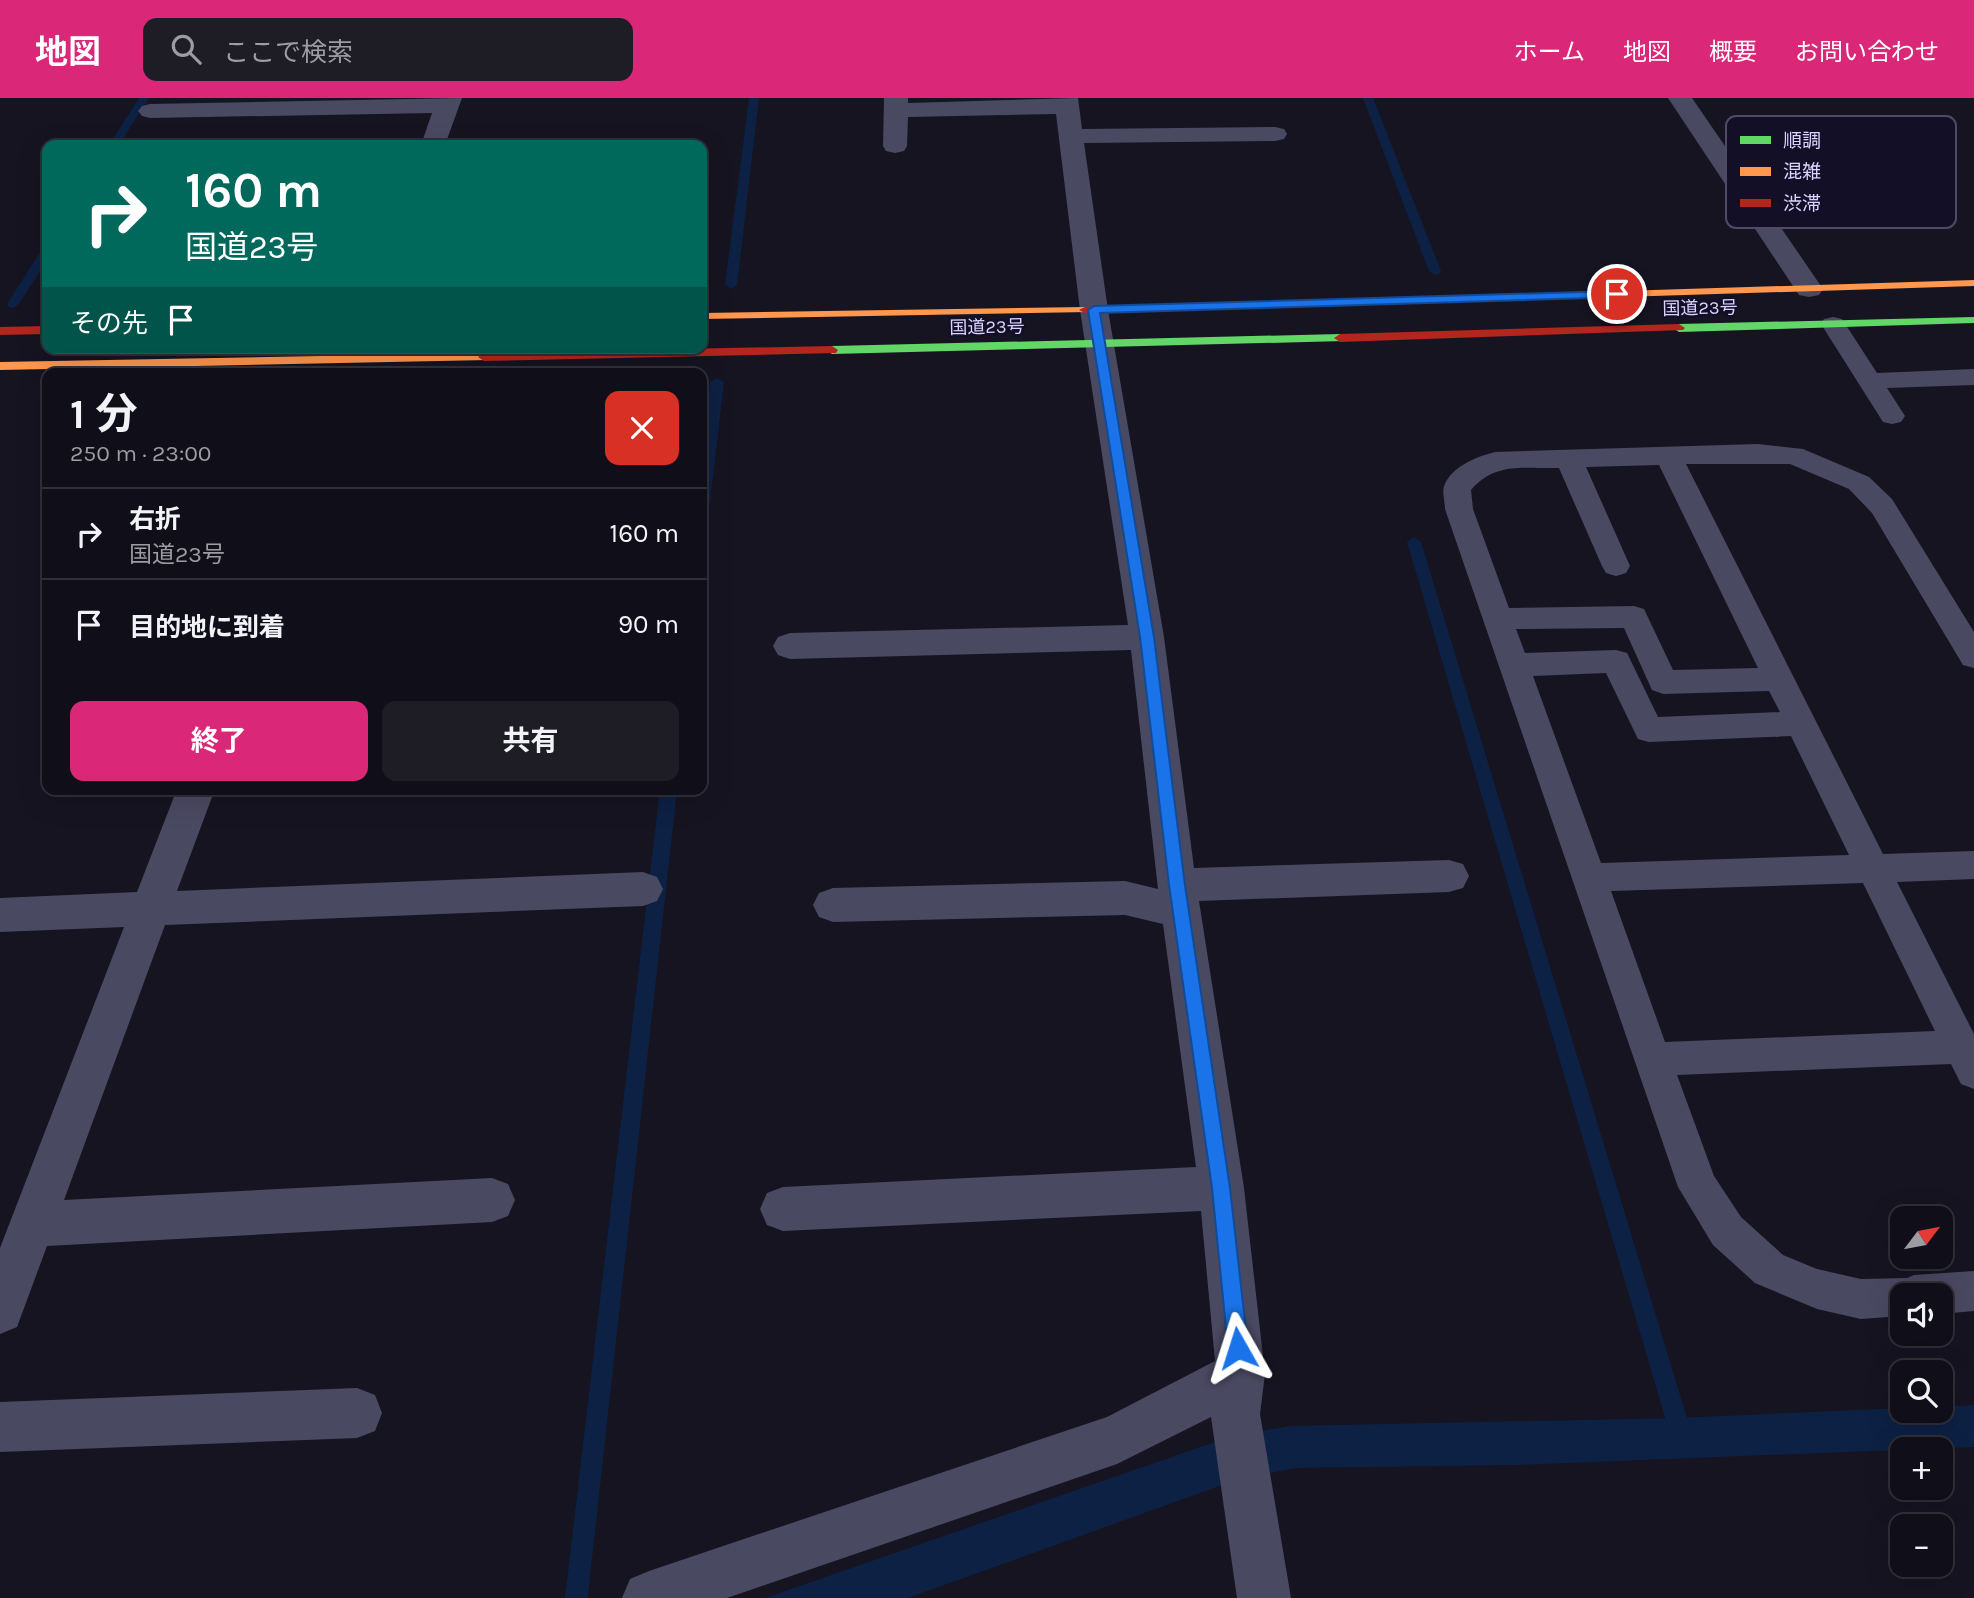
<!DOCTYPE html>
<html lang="ja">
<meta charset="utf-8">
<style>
body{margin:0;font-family:Karla,"Noto Sans JP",sans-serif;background:#1e1d26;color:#f1f3f6;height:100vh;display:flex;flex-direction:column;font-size:26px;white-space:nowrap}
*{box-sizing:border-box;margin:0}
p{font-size:23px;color:#9c9ca2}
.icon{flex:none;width:38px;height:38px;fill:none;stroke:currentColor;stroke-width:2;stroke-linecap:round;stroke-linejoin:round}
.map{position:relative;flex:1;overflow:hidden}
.side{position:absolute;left:42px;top:270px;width:665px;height:427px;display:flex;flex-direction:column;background:#100f19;border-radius:14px;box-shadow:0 7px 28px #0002,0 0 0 2px #302f38}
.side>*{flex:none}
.hud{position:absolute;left:42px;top:42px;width:665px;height:214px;border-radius:14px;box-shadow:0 7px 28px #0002,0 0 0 2px #302f38;background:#00695c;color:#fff;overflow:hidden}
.needle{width:46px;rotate:58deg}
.fabs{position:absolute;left:1890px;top:1108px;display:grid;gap:14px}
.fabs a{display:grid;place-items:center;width:63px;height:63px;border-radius:14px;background:#100f19;box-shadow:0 7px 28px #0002,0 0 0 2px #302f38;font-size:35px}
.pin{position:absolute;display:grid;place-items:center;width:60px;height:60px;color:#fff;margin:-30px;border:4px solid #fff;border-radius:50%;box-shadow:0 2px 7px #0007}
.me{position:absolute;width:77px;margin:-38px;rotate:354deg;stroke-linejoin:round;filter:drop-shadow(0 0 5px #0008)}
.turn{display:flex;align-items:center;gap:24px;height:147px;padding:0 28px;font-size:32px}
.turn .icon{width:91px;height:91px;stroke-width:2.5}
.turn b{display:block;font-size:49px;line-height:60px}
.then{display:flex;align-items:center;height:66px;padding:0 28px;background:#0003;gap:14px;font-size:26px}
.round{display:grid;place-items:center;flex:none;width:74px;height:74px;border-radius:14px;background:#1e1d26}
.headline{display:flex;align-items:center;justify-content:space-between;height:119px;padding:0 28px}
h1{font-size:42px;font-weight:700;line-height:52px}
.cta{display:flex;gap:14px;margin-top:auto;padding:14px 28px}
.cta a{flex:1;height:80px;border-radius:14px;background:#db2777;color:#fff;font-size:28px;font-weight:700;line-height:80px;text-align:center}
.cta a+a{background:#1e1d26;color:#f1f3f6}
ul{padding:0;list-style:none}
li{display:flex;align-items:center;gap:21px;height:91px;padding:0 28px;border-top:2px solid #302f38}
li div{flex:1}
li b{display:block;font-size:26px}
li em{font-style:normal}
header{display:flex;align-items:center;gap:42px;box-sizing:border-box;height:98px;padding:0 35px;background:#db2777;color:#fff}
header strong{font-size:33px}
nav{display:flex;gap:38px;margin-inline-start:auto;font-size:24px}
.search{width:490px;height:63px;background:#1e1d26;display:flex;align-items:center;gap:18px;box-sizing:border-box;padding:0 24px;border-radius:14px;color:#9c9ca2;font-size:26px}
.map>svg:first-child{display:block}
</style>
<header>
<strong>地図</strong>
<div class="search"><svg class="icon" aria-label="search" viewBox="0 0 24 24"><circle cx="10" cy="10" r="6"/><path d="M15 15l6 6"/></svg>ここで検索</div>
<nav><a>ホーム</a><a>地図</a><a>概要</a><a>お問い合わせ</a></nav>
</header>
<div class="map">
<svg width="1974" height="1500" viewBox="0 0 1974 1500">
<rect width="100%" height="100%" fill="#161421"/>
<polygon fill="#0d2144" points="1974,1307 1974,1349 1516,1367 1295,1370 1236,1382 908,1500 765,1500 1232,1338 1290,1328 1677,1320 1902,1310 1941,1312 1941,1309"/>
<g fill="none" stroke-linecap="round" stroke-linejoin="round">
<g fill="#0d2144" fill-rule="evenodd">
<polygon points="139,0 149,0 119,47 109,47"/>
<polygon points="749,0 759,0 737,187 731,191 725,187"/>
<polygon points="1363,0 1373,0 1441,173 1439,176 1435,177 1429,173"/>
<polygon points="47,149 47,162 19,206 13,210 9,209 7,206 41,153"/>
<polygon points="717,280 724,284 709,412 702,417 702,355 710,284"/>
<polygon points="1414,439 1421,444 1694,1343 1691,1351 1683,1354 1675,1351 1672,1343 1407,444"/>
<polygon points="660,691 677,691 588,1497 587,1500 565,1500"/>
</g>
<g fill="#4a4962" fill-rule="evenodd">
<polygon points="1833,219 1842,221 1877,275 1974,271 1974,287 1887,290 1905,318 1901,324 1892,326 1883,324 1821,226 1824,221"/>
<path d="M 1758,346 L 1803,351 L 1869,379 L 1892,401 L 1974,534 L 1974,570 L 1963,567 L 1872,415 L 1849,391 L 1790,366 L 1686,366 L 1883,756 L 1974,753 L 1974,781 L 1897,784 L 1974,936 L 1974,991 L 1961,986 L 1951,966 L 1677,977 L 1714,1078 L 1741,1119 L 1783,1157 L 1817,1171 L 1861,1181 L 1907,1180 L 1914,1177 L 1974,1173 L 1974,1213 L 1941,1216 L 1941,1197 L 1902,1197 L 1902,1218 L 1861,1221 L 1817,1211 L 1755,1185 L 1713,1147 L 1678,1089 L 1445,411 C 1445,404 1442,395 1444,388 C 1452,368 1476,359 1495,354 ZM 1659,367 L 1758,570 L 1673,572 L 1644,511 L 1634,508 L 1509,510 L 1473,411 L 1471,392 C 1496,363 1524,371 1559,370 L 1602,468 L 1606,475 L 1616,478 L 1626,475 L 1630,468 L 1586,369 ZM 1624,530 L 1652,592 L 1663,596 L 1769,593 L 1780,614 L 1658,619 L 1627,555 L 1616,552 L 1525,555 L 1516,531 ZM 1606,575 L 1638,641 L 1649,644 L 1791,638 L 1849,757 L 1601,765 L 1533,578 ZM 1863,785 L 1935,933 L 1665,944 L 1611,793 Z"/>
</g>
<g fill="#4a4962" fill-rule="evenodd">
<polygon points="462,0 445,47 421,47 432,15 150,20 142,18 138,13 142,8 150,6"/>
<polygon points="884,0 908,0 908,5 1078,0 1082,31 1275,29 1284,31 1287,36 1284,41 1275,43 1084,45 1108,212 1164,539 1194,770 1449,762 1463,766 1469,778 1463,790 1449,794 1199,803 1244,1090 1265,1276 1260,1316 1291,1500 1237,1500 1211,1319 1117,1366 727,1500 622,1500 630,1481 649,1473 1107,1319 1215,1263 1201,1113 783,1133 767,1127 760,1111 767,1095 783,1089 1196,1069 1163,826 1125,817 833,824 819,819 813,807 819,795 833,790 1125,783 1158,791 1131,552 790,561 778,557 773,548 778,539 790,535 1128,527 1080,212 1056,16 908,19 907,48 904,53 895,55 886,53 883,48"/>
<polygon points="1668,0 1692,0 1823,191 1819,197 1809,199 1799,197"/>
<polygon points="177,691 215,691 177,793 643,774 657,779 663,791 657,803 643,808 165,827 64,1102 492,1080 508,1086 515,1102 508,1118 492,1124 47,1148 17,1229 0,1236 0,1150 124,829 0,834 0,800 137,794"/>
<polygon points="357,1290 375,1297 382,1315 375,1333 357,1340 0,1354 0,1304"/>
</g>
<g fill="#63d668" fill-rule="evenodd">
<polygon points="1974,219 1974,225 1679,234 1673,230 1679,226"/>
<polygon points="1340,236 1344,237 1344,243 832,256 826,252 832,248"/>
</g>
<g fill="#ff974d" fill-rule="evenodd">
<polygon points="1974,182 1974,188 1526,202 1520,199 1526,196"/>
<polygon points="1085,209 1089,210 1089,214 702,221 702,215"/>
<polygon points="484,255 488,256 488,262 0,272 0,264"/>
</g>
<g fill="#b3261e" fill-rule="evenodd">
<polygon points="1526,196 1532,199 1530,201 1085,215 1079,212 1085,209"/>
<polygon points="1679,226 1685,230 1683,232 1340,244 1334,240 1340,236"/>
<polygon points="47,228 47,236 0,237 0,229"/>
<polygon points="832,248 838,252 836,255 484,263 478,259 484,255"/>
</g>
</g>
<polygon fill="#1a73e8" stroke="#114b97" stroke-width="2" points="1617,193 1621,194 1621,199 1100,215 1154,539 1185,787 1230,1090 1248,1250 1245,1257 1238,1260 1231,1257 1228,1250 1212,1090 1169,787 1140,539 1088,212 1094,208"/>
<g text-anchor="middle" stroke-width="5" stroke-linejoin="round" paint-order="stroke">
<g font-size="18" fill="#d9d4ff" stroke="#130f26">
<text transform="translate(1700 210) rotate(-1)" y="6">国道23号</text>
<text transform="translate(987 229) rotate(-1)" y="6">国道23号</text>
</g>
</g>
<rect x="1726" y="18" width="230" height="112" rx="10" fill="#130f26" stroke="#4e4a67" stroke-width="2"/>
<rect x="1740" y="38" width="31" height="8" fill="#63d668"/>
<rect x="1740" y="69" width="31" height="9" fill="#ff974d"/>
<rect x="1740" y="101" width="31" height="8" fill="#b3261e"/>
<g font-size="19" fill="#d9d4ff">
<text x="1783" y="49">順調</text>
<text x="1783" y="80">混雑</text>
<text x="1783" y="112">渋滞</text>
</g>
</svg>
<div class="fabs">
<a><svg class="needle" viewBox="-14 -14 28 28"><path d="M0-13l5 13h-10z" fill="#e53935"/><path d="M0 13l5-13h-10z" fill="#9c9ca2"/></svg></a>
<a><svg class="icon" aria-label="sound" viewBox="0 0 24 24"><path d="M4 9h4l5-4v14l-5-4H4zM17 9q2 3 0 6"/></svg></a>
<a><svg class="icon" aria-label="search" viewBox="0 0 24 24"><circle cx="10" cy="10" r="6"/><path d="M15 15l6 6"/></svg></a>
<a>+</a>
<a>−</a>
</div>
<div class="pin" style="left:1617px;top:196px;background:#d93025"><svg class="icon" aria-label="arrive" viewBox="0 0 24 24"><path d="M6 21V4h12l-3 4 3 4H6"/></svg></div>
<svg class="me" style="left:1238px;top:1250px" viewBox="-20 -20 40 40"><path d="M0-17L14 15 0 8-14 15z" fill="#1a73e8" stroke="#fff" stroke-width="4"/></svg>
<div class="hud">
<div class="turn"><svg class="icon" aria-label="right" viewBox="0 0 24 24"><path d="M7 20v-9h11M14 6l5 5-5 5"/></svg><div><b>160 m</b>国道23号</div></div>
<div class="then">その先<svg class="icon" aria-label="arrive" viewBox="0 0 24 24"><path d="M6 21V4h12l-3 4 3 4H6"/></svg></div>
</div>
<section class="side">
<div class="headline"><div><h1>1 分</h1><p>250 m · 23:00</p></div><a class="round" style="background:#d93025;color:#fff"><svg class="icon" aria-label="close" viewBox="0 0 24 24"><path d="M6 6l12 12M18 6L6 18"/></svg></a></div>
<ul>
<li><svg class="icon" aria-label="right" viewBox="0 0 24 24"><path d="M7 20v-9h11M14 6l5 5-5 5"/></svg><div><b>右折</b><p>国道23号</p></div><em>160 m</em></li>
<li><svg class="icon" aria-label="arrive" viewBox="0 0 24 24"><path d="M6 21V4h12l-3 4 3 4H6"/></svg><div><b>目的地に到着</b></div><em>90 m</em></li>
</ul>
<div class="cta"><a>終了</a><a>共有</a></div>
</section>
</div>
